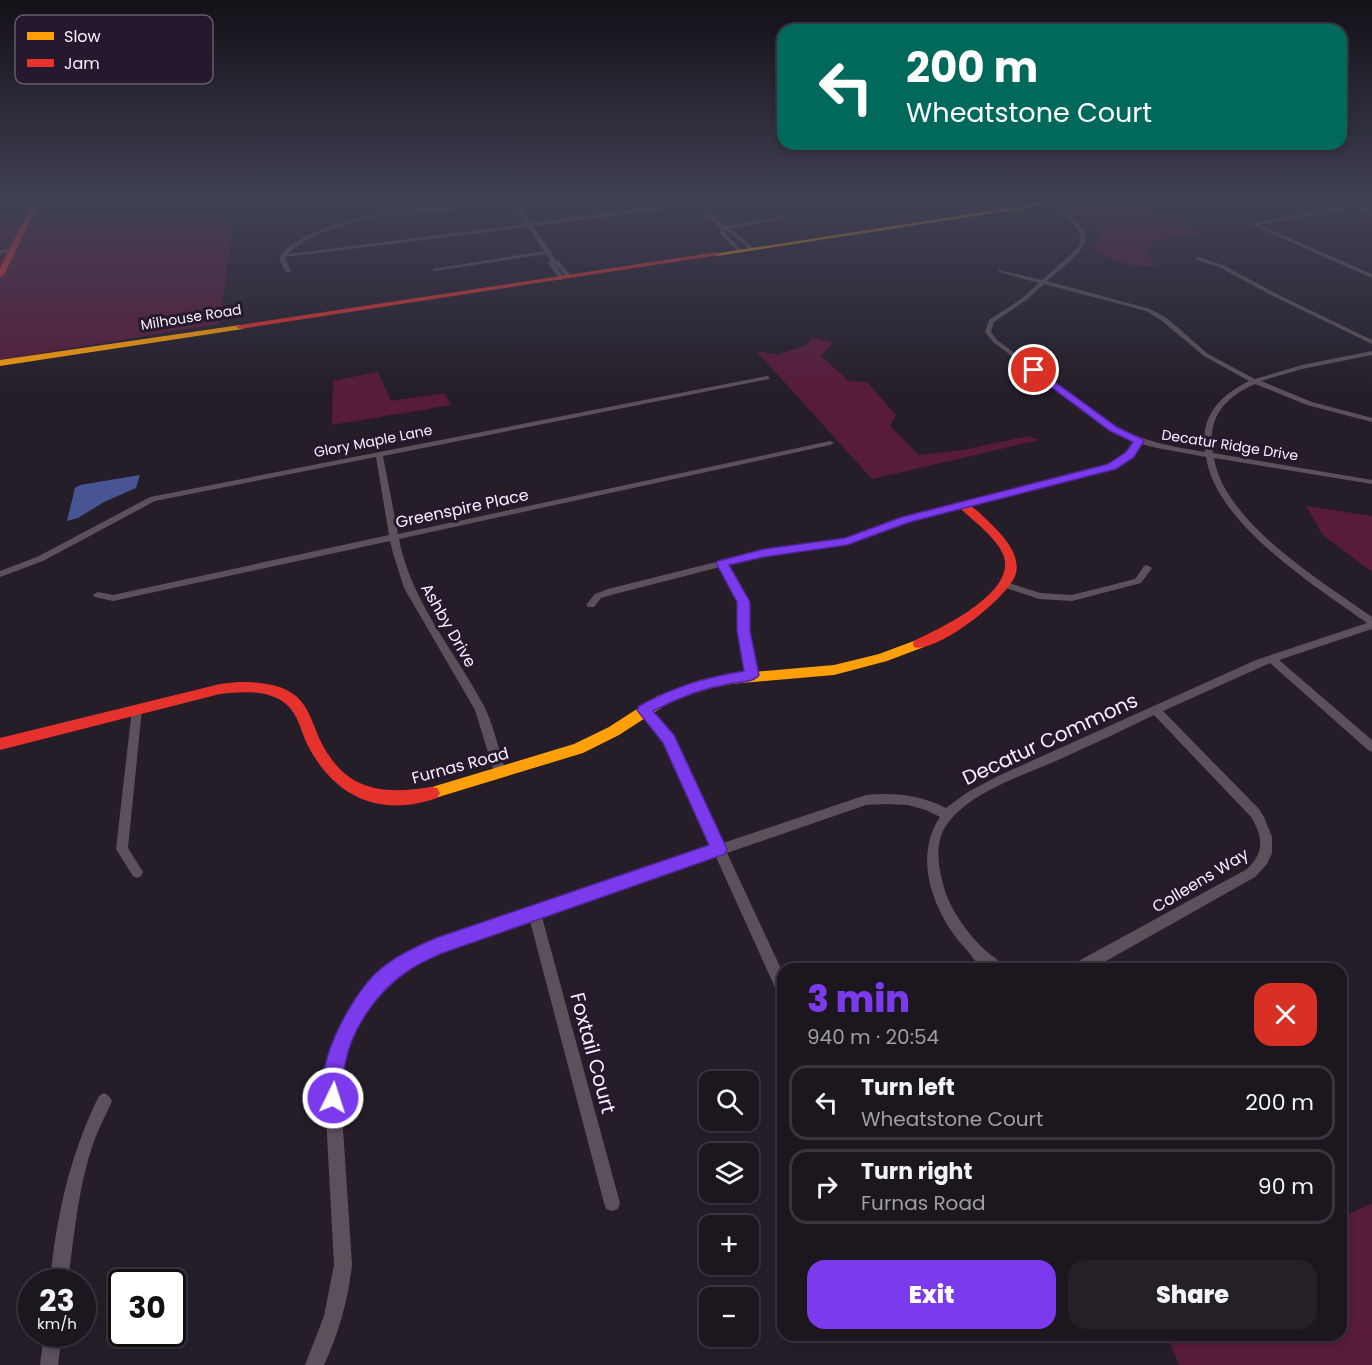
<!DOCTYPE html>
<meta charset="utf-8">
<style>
body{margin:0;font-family:Poppins,sans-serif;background:#251f28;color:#f1f3f6;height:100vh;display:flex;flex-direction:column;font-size:22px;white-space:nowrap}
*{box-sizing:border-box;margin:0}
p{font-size:20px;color:#a09fa4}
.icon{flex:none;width:33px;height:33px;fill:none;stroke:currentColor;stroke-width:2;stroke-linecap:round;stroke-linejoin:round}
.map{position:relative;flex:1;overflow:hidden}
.side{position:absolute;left:777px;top:963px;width:570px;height:378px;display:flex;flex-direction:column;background:#1c161f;border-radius:18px;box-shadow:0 3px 9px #0003,0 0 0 2px #3a353d}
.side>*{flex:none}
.hud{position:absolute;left:777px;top:24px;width:570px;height:126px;border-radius:18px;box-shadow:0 3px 9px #0003,0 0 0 2px #3a353d;background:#00695c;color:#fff;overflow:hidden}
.tools{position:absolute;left:699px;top:1071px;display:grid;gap:12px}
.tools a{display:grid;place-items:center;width:60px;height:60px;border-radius:12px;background:#1c161f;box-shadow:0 3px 9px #0003,0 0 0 2px #3a353d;font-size:30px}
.speed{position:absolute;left:18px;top:1269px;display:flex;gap:12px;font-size:30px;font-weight:700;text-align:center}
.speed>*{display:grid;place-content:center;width:78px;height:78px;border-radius:50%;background:#1c161f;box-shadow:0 3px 9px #0003,0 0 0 2px #3a353d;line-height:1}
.speed small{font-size:15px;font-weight:400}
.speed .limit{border:3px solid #111;border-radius:9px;background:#fff;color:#111}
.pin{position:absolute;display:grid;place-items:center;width:51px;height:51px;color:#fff;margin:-26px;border:3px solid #fff;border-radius:50%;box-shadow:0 2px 6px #0007}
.me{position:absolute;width:66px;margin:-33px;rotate:4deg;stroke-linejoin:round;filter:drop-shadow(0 0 4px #0008)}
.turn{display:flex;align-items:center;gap:21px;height:126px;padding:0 30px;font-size:27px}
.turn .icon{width:78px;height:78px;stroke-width:2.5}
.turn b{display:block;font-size:42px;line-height:51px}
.round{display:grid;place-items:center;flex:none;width:63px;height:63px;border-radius:18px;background:#251f28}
.summary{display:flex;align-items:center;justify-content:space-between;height:102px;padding:0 30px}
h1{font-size:36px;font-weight:800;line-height:45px;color:#7c3aed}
.primary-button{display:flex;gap:12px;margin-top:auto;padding:12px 30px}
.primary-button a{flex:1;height:69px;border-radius:18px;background:#7c3aed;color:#fff;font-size:24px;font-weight:800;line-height:69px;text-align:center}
.primary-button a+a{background:#251f28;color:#f1f3f6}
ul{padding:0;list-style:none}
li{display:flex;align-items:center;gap:18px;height:75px;margin:0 12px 9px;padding:0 18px;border:3px solid #3a353d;border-radius:18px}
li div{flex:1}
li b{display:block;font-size:22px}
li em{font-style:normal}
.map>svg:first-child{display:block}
</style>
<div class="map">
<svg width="1372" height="1365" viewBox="0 0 1372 1365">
<rect width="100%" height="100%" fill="#251e29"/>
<g fill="#581b3a">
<polygon points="957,202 1033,202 973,211"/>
<polygon points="1085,202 1136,202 1202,234 1152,241 1148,256 1160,267 1130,265 1093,251 1099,237 1091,225 1060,206"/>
<polygon points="215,215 233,228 219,324 0,360 0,241 2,237 0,237 0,220 81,222"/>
<polygon points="813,337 833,343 821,356 849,381 867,382 896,415 890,426 919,455 963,450 1029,436 1039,440 872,479 756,351 778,355 806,345"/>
<polygon points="378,372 391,401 445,393 451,405 332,425 333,381"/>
<polygon points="1306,506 1372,516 1372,572 1323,535"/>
<polygon points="1372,1203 1372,1365 1179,1365 1167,1335 1341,1335 1341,1218"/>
</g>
<polygon fill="#485594" points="140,475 136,488 104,502 78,518 67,521 75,488 80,485"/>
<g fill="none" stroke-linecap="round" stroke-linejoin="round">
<g fill="#5b515b" fill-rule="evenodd">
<path d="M 498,202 L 510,202 C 496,208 476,208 460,209 C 412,213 364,214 319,234 C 308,240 296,245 288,254 L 526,224 L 512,202 L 516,202 L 531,223 L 693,202 L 698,202 L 724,226 L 780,217 L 783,219 L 728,229 L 733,230 L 753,248 L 751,251 L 729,232 L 725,231 L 724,232 L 743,251 L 740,253 L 719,233 L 721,229 L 720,228 L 696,205 L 533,226 L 549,250 L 552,252 L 551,253 L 555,260 L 559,261 L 572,277 L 567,278 L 554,263 L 564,278 L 561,280 L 559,279 L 548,263 L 550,261 L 546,254 L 435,271 L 432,269 L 544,251 L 528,227 L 285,257 L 291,271 L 288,273 L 285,271 L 279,259 C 285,246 299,240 311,234 C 371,207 434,211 498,202 Z"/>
<polygon points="1348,202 1372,210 1372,213 1356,207 1259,225 1372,274 1372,278 1250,224 1351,205 1348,204"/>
<path d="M 1045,203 L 1049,203 C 1108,236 1087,246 1047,281 L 1150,309 L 1167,318 L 1208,354 L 1255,379 L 1302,365 L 1372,351 L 1372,355 L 1302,369 L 1261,381 L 1312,402 L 1372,418 L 1372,422 L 1307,405 L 1255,384 C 1224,398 1207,417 1213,453 L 1372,480 L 1372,484 L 1214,458 C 1224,522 1322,582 1372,617 L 1372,629 L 1279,660 L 1372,740 L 1372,752 L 1368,750 L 1270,663 L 1163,711 L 1259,809 L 1264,817 L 1272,837 L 1272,853 L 1267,864 L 1255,877 L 1092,969 L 1071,969 L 1073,964 L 1247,869 C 1265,852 1263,837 1251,817 L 1154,715 C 1125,729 1096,743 1067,756 C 1029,774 963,792 943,831 C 934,850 940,875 946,894 C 954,915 969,935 985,950 C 992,957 1001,960 1005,969 C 1000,969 991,971 986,969 C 978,966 971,955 966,949 C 934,915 912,858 940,817 L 926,810 L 908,805 L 887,804 L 866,805 L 727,853 L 783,973 L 783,996 L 778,994 L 716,857 L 542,917 L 620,1203 L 618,1209 L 612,1211 L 606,1209 L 604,1203 L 530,921 C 499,932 467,940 438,953 C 397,971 362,1005 348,1048 C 343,1064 342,1081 341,1098 L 352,1265 C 348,1300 339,1333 324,1365 L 305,1365 L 324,1316 L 334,1265 L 325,1098 C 331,1021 362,976 431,942 L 712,847 L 665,742 L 640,713 L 639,710 L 640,707 L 648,707 L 673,736 L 723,843 L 866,795 C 894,792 921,795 946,808 L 968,792 L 998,776 L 1256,660 L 1367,623 C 1315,586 1216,524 1206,457 L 1157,448 L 1141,444 L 1126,463 L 1109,471 L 909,522 L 847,544 L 764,556 L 728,565 L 749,602 L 749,631 L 757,675 L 752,679 L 747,675 L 739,631 L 739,602 L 720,567 L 611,595 L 601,598 L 594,607 L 588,607 L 586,605 L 595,594 L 608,589 L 764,550 L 846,538 L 903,518 L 1103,467 L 1120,459 L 1135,442 L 1107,429 L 993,342 L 985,332 L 989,320 L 1021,299 L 1039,283 L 999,272 L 999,270 L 1042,280 L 1077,249 C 1089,227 1062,214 1045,205 ZM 1044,284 L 1146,311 L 1162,321 L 1204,356 L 1249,381 C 1219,396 1200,416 1205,452 C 1169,446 1145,442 1113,425 L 997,340 L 991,332 L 994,322 L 1025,301 Z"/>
<polygon points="0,250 12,249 15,251 0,254"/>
<polygon points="1198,257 1223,265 1279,295 1372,340 1372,344 1275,297 1219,267 1196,260 1196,258"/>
<path d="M 767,376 L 769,377 L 769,379 L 383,456 L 398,534 L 830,441 L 834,443 L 830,445 L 399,539 C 411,602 455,651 484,706 C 494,726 499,751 506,772 L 504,775 L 500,777 L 496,775 L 494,772 L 475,710 L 404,588 L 393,553 L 390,541 L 113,601 L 95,597 L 93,595 L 98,592 L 113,595 L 389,535 L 376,457 L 155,501 L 43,561 L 0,577 L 0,571 L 37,557 L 150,497 Z"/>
<polygon points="1147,565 1152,568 1141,583 1072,601 1039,599 1003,587 1001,585 1006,582 1040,593 1072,595 1135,579 1144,566"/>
<polygon points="137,705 141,706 142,709 128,848 143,872 141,876 137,878 133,876 116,849 132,709 133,706"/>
<path d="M 104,1093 L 109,1096 L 112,1101 C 106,1115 98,1129 93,1144 C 78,1188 74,1236 68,1282 L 50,1282 C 56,1218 70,1154 99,1096 Z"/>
<polygon points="44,1334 62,1334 58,1365 40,1365"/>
</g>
<g fill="#ff9f0a" fill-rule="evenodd">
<polygon points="1049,202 1065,202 717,256 713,254"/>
<polygon points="240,325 244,327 243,329 0,366 0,360"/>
<polygon points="919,639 924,641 925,644 924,647 887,661 834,675 731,684 702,690 667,704 619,735 583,753 432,799 427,798 424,793 427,788 432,787 574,744 609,727 657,696 700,680 731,674 834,665 879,654"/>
</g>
<g fill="#e5322d" fill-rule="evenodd">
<polygon points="33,202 39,202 4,275 0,277 0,268"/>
<polygon points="717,252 719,253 719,255 240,329 236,327 240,325"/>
<path d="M 963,502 C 974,506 987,520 995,528 C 1006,539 1020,556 1016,573 C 1011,596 936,654 914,647 L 913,644 L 914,641 C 941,628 1019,592 1003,554 C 994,535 974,522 959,507 L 959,503 Z"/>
<path d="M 238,682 C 258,682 280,683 296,696 C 309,707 313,725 320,740 C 345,791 381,795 432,787 L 437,788 L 440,793 L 437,798 C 380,818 334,797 307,744 C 301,731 298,714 286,704 C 268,689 242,692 220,694 L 0,750 L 0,738 L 220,684 Z"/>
</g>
</g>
<linearGradient id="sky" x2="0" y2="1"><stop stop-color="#141017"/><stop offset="0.51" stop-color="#404154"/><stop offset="1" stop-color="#404154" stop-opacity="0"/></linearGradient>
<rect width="1372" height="393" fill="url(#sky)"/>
<path fill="#7c3aed" stroke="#51269a" stroke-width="1.5" d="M 1031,369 L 1037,369 L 1117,427 L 1142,439 L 1144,441 L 1134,457 L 1116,469 L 910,522 L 847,545 L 764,557 L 729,565 L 750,602 L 750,631 L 759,675 C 754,682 741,682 733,683 C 704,688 679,697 653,711 L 674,735 L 727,849 L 725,854 L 440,954 C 430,959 420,963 411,969 C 379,989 352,1027 345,1064 C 343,1078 345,1092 340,1105 L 333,1108 L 326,1105 C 311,1069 350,998 376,973 C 393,957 415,947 436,938 L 709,845 L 663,743 L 637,710 L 639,706 C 676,686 703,678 744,671 L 737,631 L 737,602 L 716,563 L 718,561 L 764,549 L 845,538 L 902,517 L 1108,464 L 1126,452 L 1133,442 L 1110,431 L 1031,372 Z"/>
<g text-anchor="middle" stroke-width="6" stroke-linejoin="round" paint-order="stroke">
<g font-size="14" fill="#f9f0fe" stroke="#26192d">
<text transform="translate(191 317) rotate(-9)" y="5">Milhouse Road</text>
<text transform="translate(373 441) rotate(-11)" y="5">Glory Maple Lane</text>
<text transform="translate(1230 445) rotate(9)" y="5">Decatur Ridge Drive</text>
</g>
<g font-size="16" fill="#f9f0fe" stroke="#26192d">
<text transform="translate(462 508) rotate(-12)" y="6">Greenspire Place</text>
<text transform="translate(449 625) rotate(60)" y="6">Ashby Drive</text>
<text transform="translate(460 765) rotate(-15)" y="6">Furnas Road</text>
<text transform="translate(1200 880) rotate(-31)" y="6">Colleens Way</text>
</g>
<g font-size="20" fill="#f9f0fe" stroke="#26192d">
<text transform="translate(1050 739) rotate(-25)" y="7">Decatur Commons</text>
<text transform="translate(593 1053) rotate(75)" y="7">Foxtail Court</text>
</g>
</g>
<rect x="15" y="15" width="198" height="69" rx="9" fill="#26192d" stroke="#655a6c" stroke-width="1.5"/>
<rect x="27" y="32" width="27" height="8" fill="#ff9f0a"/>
<rect x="27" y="59" width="27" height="8" fill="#e5322d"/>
<g font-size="16" fill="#f9f0fe">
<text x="64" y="42">Slow</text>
<text x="64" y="69">Jam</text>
</g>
</svg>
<div class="tools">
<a><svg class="icon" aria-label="search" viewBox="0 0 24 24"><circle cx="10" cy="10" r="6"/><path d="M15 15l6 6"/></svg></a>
<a><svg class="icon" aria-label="layers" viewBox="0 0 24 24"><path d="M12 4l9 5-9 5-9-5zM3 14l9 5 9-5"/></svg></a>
<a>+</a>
<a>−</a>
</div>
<div class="speed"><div>23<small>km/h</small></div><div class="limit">30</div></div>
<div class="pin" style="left:1034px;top:370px;background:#d93025"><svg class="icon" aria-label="arrive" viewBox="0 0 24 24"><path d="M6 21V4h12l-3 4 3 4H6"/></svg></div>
<svg class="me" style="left:333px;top:1098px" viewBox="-20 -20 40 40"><circle r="17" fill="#7c3aed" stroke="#fff" stroke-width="3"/><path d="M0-11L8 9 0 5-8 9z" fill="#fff"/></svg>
<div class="hud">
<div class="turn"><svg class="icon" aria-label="left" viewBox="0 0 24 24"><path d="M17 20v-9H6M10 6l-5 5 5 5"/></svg><div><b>200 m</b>Wheatstone Court</div></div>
</div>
<section class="side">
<div class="summary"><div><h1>3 min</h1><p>940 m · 20:54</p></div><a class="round" style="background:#d93025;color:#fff"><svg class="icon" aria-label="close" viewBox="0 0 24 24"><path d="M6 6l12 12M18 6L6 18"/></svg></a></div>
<ul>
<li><svg class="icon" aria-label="left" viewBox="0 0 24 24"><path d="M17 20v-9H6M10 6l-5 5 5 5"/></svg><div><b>Turn left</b><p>Wheatstone Court</p></div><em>200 m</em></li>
<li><svg class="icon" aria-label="right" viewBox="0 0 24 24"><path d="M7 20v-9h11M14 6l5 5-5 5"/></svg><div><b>Turn right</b><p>Furnas Road</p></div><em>90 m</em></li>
</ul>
<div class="primary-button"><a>Exit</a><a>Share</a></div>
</section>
</div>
